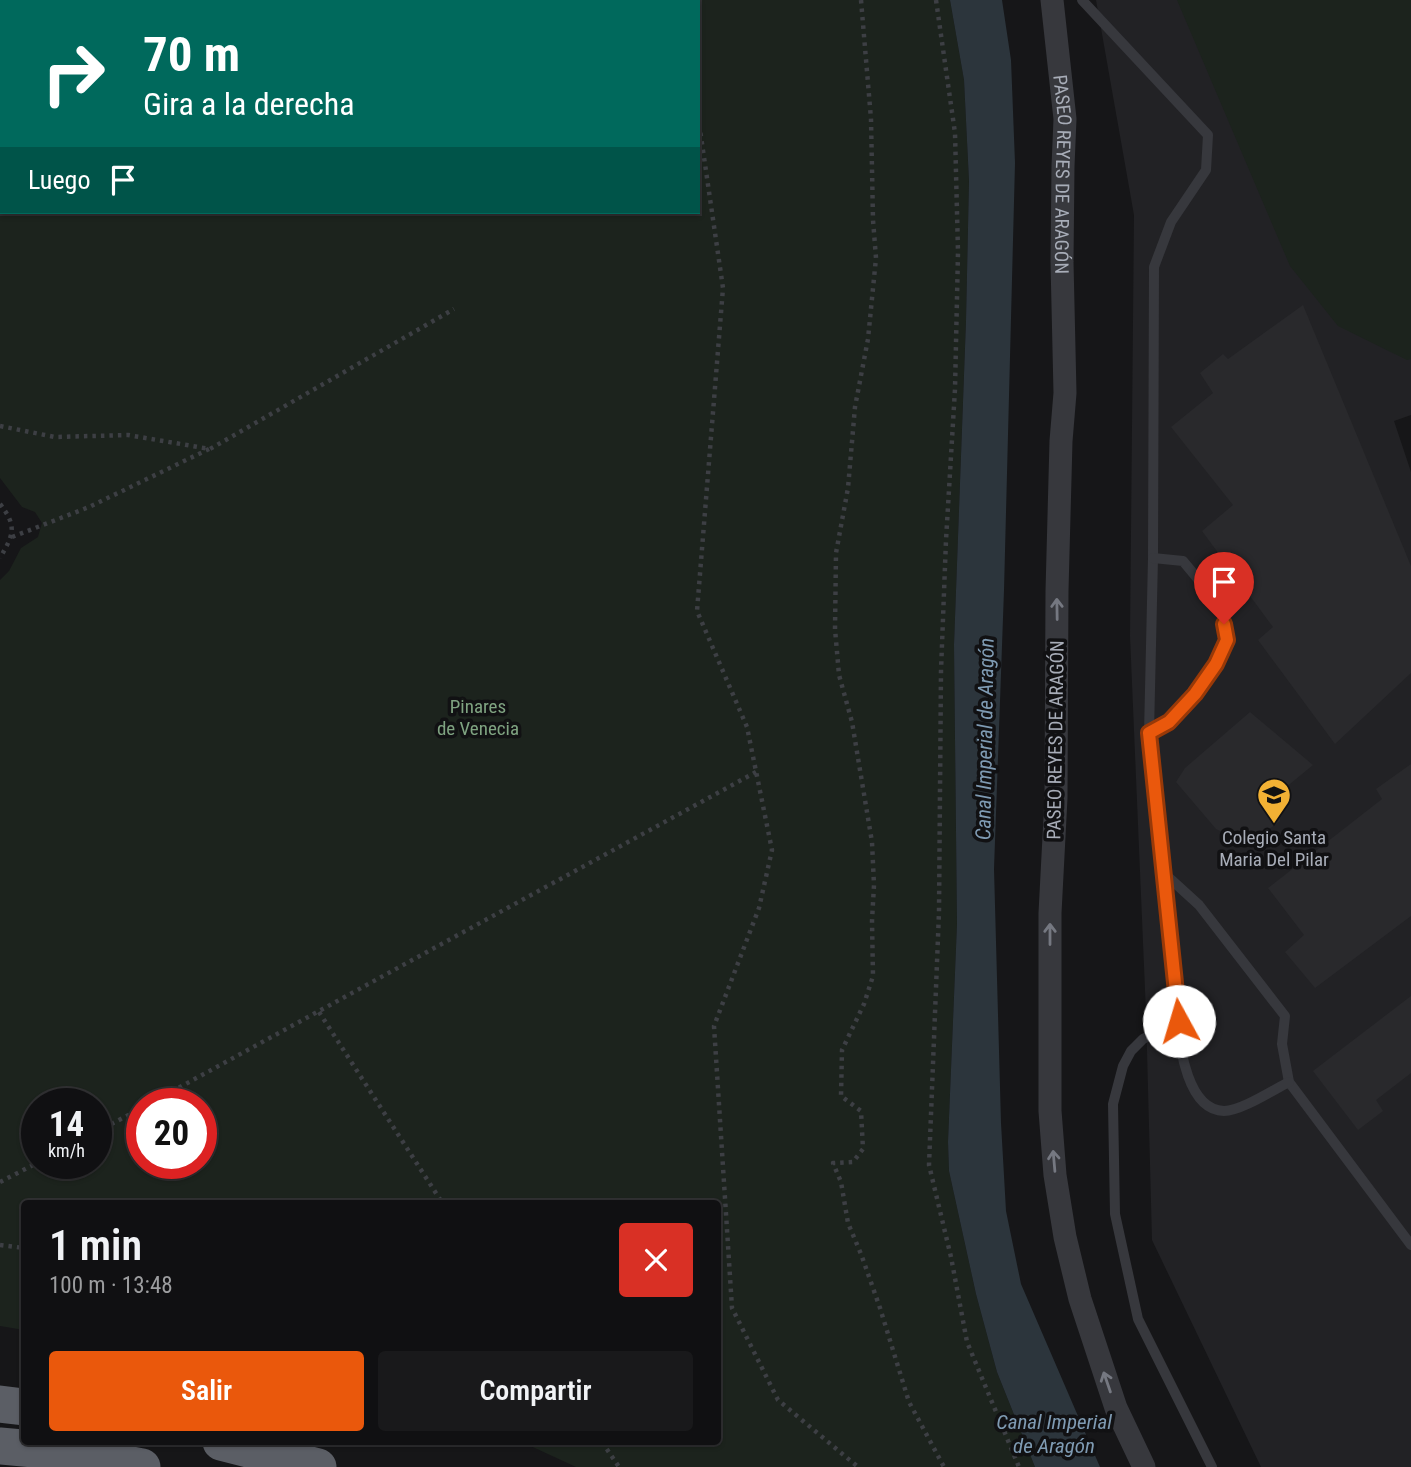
<!DOCTYPE html>
<html lang="es">
<meta charset="utf-8">
<style>
body{margin:0;font-family:"Roboto Condensed",sans-serif;background:#19191b;color:#f1f3f6;height:100vh;display:flex;flex-direction:column;font-size:26px;white-space:nowrap}
*{box-sizing:border-box;margin:0}
p{font-size:23px;color:#9c9d9f}
.icon{flex:none;width:38px;height:38px;fill:none;stroke:currentColor;stroke-width:2;stroke-linecap:round;stroke-linejoin:round}
.map{position:relative;flex:1;overflow:hidden}
.sheet{position:absolute;left:21px;top:1200px;width:700px;height:245px;display:flex;flex-direction:column;background:#101012;border-radius:7px;box-shadow:0 2px 5px #0004,0 0 0 2px #303032}
.sheet>*{flex:none}
.guide{position:absolute;left:0px;top:0px;width:700px;height:214px;box-shadow:0 2px 5px #0004,0 0 0 2px #303032;background:#00695c;color:#fff;overflow:hidden}
.speed{position:absolute;left:21px;top:1088px;display:flex;gap:14px;font-size:35px;font-weight:700;text-align:center}
.speed>*{display:grid;place-content:center;width:91px;height:91px;border-radius:50%;background:#101012;box-shadow:0 2px 5px #0004,0 0 0 2px #303032;line-height:1}
.speed small{font-size:18px;font-weight:400}
.speed .limit{border:10px solid #d22;background:#fff;color:#111}
.pin{position:absolute;display:grid;place-items:center;width:60px;height:60px;color:#fff;margin:-72px -30px;border-radius:50% 50% 50% 0;rotate:-45deg;box-shadow:0 0 7px #0007}
.pin .icon{rotate:45deg}
.me{position:absolute;width:77px;margin:-38px;rotate:354deg;stroke-linejoin:round;filter:drop-shadow(0 0 5px #0008)}
.turn{display:flex;align-items:center;gap:24px;height:147px;padding:0 28px;font-size:32px}
.turn .icon{width:91px;height:91px;stroke-width:2.5}
.turn b{display:block;font-size:49px;line-height:60px}
.then{display:flex;align-items:center;height:66px;padding:0 28px;background:#0003;gap:14px;font-size:26px}
.round{display:grid;place-items:center;flex:none;width:74px;height:74px;border-radius:7px;background:#19191b}
.head{display:flex;align-items:center;justify-content:space-between;height:119px;padding:0 28px}
h1{font-size:42px;font-weight:600;line-height:52px}
.button{display:flex;gap:14px;margin-top:auto;padding:14px 28px}
.button a{flex:1;height:80px;border-radius:7px;background:#ea580c;color:#fff;font-size:28px;font-weight:600;line-height:80px;text-align:center}
.button a+a{background:#19191b;color:#f1f3f6}
.map>svg:first-child{display:block}
</style>
<div class="map">
<svg width="1411" height="1467" viewBox="0 0 1411 1467">
<rect width="100%" height="100%" fill="#161618"/>
<polygon fill="#222225" points="1096,0 1411,0 1411,415 1394,421 1411,472 1411,1467 1261,1467 1152,1240 1146,1013 1130,636 1134,215"/>
<g fill="#1c231d" fill-rule="evenodd">
<path d="M 0,0 L 950,0 L 964,80 L 969,181 L 966,321 L 954,645 L 957,924 L 948,1142 L 949,1171 L 976,1294 L 997,1372 L 1035,1467 L 576,1467 L 522,1442 L 718,1442 L 718,1204 L 24,1204 L 24,1330 L 0,1326 L 0,580 L 9,571 L 21,548 L 38,537 L 42,523 L 35,512 L 22,507 L 0,478 ZM 2,2 L 698,2 L 698,212 L 2,212 ZM 37,1104 L 96,1104 L 96,1164 L 37,1164 ZM 142,1104 L 201,1104 L 201,1164 L 142,1164 Z"/>
<polygon points="1177,0 1411,0 1411,359 1407,360 1338,326 1290,266"/>
</g>
<polygon fill="#2c353c" points="950,0 1002,0 1011,60 1015,163 1004,590 994,869 1001,1123 1006,1211 1021,1284 1100,1467 1035,1467 997,1372 976,1294 949,1171 948,1142 957,924 954,645 966,321 969,181 964,80"/>
<g fill="#29292c">
<polygon points="1303,305 1411,566 1411,673 1335,744 1258,640 1273,627 1202,531 1233,505 1171,427 1213,393 1200,373 1223,354 1228,359"/>
<polygon points="1250,712 1313,765 1279,793 1280,821 1248,845 1216,829 1176,782 1185,768"/>
<polygon points="1411,764 1411,916 1315,988 1285,952 1304,935 1268,888 1382,799 1376,789"/>
<polygon points="1411,996 1411,1073 1376,1100 1383,1111 1358,1130 1313,1071"/>
</g>
<g fill="none" stroke-linecap="round" stroke-linejoin="round">
<g stroke="#3d3f44" stroke-width="4.5" stroke-dasharray="3.5 5" stroke-linecap="butt">
<polyline points="678,0 678,2"/>
<polyline points="861,0 871,119 873,220 876,258 868,339 855,407 848,488 836,553 835,629 839,675 852,722 872,842 874,885 872,921 873,976 864,1004 842,1050 841,1096 861,1111 863,1149 853,1162 833,1163 841,1182 848,1223 861,1254 880,1308 909,1402 944,1467"/>
<polyline points="936,0 955,133 958,252 955,389 946,540 941,671 939,912 929,1165 951,1257 967,1342 1019,1467"/>
<polyline points="698,116 723,288 697,611 747,727 772,850 759,908 714,1026 732,1308 778,1400 858,1467"/>
<polyline points="0,426 55,437 128,435 210,449 454,309"/>
<path d="M 0,504 C 18,527 13,535 0,558"/>
<polyline points="12,537 89,507 209,449"/>
<polyline points="319,1012 443,1204"/>
<polyline points="149,1104 756,772"/>
<polyline points="96,1132 142,1108"/>
<polyline points="0,1182 37,1163"/>
<polyline points="0,1245 24,1248"/>
<polyline points="602,1442 619,1467"/>
</g>
<g stroke="#37383d" stroke-width="10">
<polyline points="1082,0 1208,135 1206,170 1171,222 1154,267 1153,558 1149,733 1165,874 1199,905 1285,1016 1282,1044 1289,1082 1411,1245"/>
<polyline points="1149,733 1169,722 1195,694 1216,664 1227,641 1222,608 1183,561 1153,558"/>
<polyline points="1165,874 1179,1021 1143,1039 1131,1051 1123,1066 1113,1104 1115,1214 1138,1319 1212,1467"/>
<path d="M 1179,1021 C 1179,1048 1188,1110 1224,1111 C 1241,1111 1273,1090 1289,1082"/>
</g>
<path stroke="#37383d" stroke-width="23" id="s1" d="M 1052,0 L 1065,119 L 1063,166 L 1062,262 L 1065,393 L 1061,441 L 1057,591 L 1056,798 L 1050,913 L 1050,1111 L 1055,1175 L 1065,1237 L 1080,1299 L 1116,1408 L 1144,1467"/>
<g stroke="#5b5e65" stroke-width="37">
<polyline points="0,1404 24,1407"/>
<polyline points="221,1442 318,1467"/>
<polyline points="0,1446 56,1451 142,1467"/>
</g>
</g>
<defs><path id="oneway-shaft" d="M-6 0H5M1.5-3L5.5 0L1.5 3" fill="none" stroke-width="1.6" stroke-linecap="round" stroke-linejoin="round" transform="scale(1.75)"/></defs>
<g stroke="#757881">
<use href="#oneway-shaft" transform="translate(1057 609) rotate(-91)"/>
<use href="#oneway-shaft" transform="translate(1050 934) rotate(-90)"/>
<use href="#oneway-shaft" transform="translate(1054 1161) rotate(-95)"/>
<use href="#oneway-shaft" transform="translate(1107 1382) rotate(-109)"/>
</g>
<g fill="none" stroke-linecap="round" stroke-linejoin="round">
<g stroke="#983908" stroke-width="18">
<polyline id="route" points="1179,1021 1149,733 1169,722 1195,694 1216,664 1227,640 1224,624"/>
</g>
<use href="#route" stroke="#ea580c" stroke-width="12"/>
</g>
<defs>
<g id="school-pin" transform="scale(1.75)"><path d="M0 17L-7.5 6A9.5 9.5 0 1 1 7.5 6Z" fill="#f2b134" stroke="#111113"/><path d="M0-5L7-2L0 1L-7-2ZM-4 1L0 2.5L4 1V4Q0 6-4 4Z" fill="#111"/></g>
</defs>
<g fill-rule="evenodd">
<use href="#school-pin" x="1274" y="795"/>
</g>
<g text-anchor="middle" stroke-width="7" stroke-linejoin="round" paint-order="stroke">
<g font-size="19" fill="#a8adb8" stroke="#111113">
<text dy="7" stroke="none"><textPath href="#s1" startOffset="175">PASEO REYES DE ARAGÓN</textPath></text>
<text transform="translate(1055 740) rotate(-89)" y="7">PASEO REYES DE ARAGÓN</text>
</g>
<g font-size="19" fill="#7fa381" stroke="#111113">
<text x="478" y="713">Pinares<tspan x="478" dy="22">de Venecia</tspan></text>
</g>
<g font-size="19" fill="#a8adb8" stroke="#111113">
<text x="1274" y="844">Colegio Santa<tspan x="1274" dy="22">Maria Del Pilar</tspan></text>
</g>
<g font-size="21" font-style="italic" fill="#7f9bb3" stroke="#111113">
<text transform="translate(985 739) rotate(-89)" y="7">Canal Imperial de Aragón</text>
<text x="1054" y="1429">Canal Imperial<tspan x="1054" dy="24">de Aragón</tspan></text>
</g>
</g>
</svg>
<div class="speed"><div>14<small>km/h</small></div><div class="limit">20</div></div>
<div class="pin" style="left:1224px;top:624px;background:#d93025"><svg class="icon" aria-label="arrive" viewBox="0 0 24 24"><path d="M6 21V4h12l-3 4 3 4H6"/></svg></div>
<svg class="me" style="left:1179px;top:1021px" viewBox="-20 -20 40 40"><circle r="19" fill="#fff"/><path d="M0-13L10 11 0 6-10 11z" fill="#ea580c"/></svg>
<div class="guide">
<div class="turn"><svg class="icon" aria-label="right" viewBox="0 0 24 24"><path d="M7 20v-9h11M14 6l5 5-5 5"/></svg><div><b>70 m</b>Gira a la derecha</div></div>
<div class="then">Luego<svg class="icon" aria-label="arrive" viewBox="0 0 24 24"><path d="M6 21V4h12l-3 4 3 4H6"/></svg></div>
</div>
<section class="sheet">
<div class="head"><div><h1>1 min</h1><p>100 m · 13:48</p></div><a class="round" style="background:#d93025;color:#fff"><svg class="icon" aria-label="close" viewBox="0 0 24 24"><path d="M6 6l12 12M18 6L6 18"/></svg></a></div>
<div class="button"><a>Salir</a><a>Compartir</a></div>
</section>
</div>
